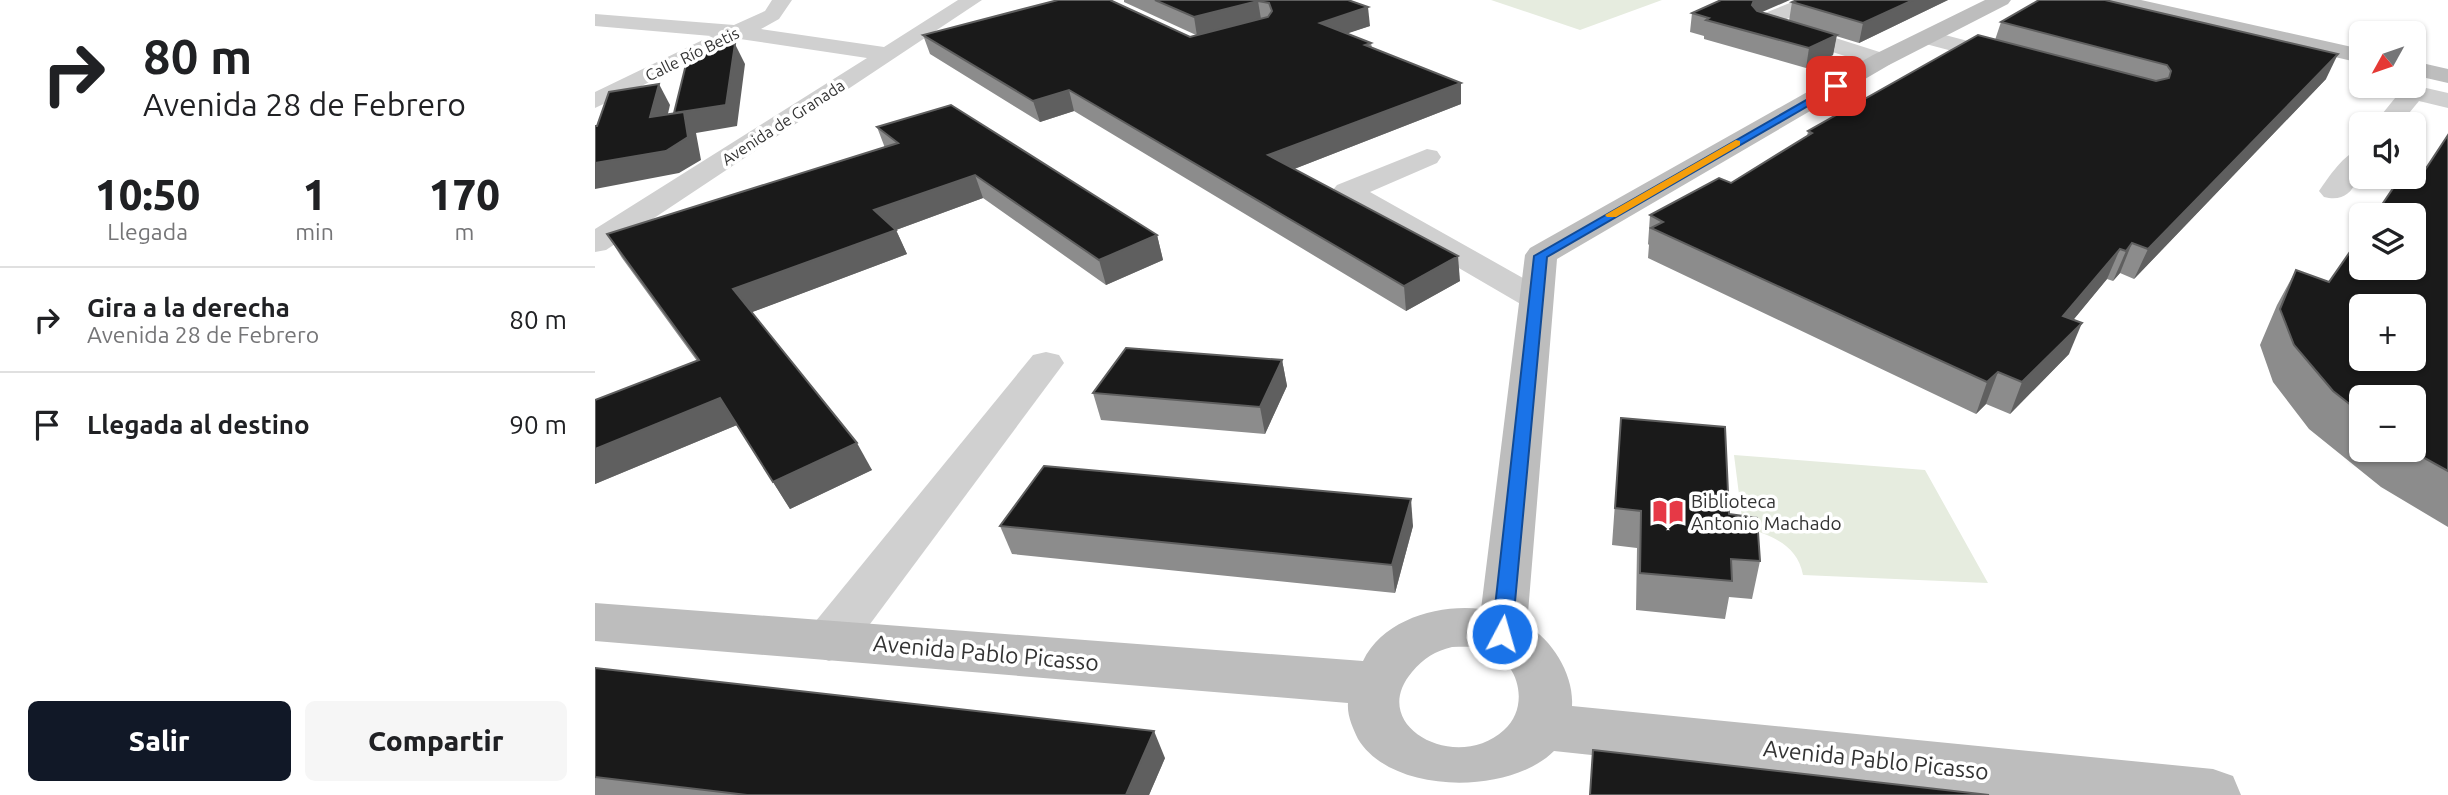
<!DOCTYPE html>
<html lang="es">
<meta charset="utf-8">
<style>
body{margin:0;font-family:Ubuntu,sans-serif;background:#f6f6f6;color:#202124;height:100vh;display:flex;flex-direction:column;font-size:26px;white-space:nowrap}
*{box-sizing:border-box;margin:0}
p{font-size:23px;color:#757577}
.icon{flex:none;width:38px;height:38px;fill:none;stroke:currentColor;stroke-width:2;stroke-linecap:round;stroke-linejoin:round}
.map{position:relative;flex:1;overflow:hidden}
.details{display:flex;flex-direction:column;background:#fff;width:595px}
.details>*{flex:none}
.banner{background:#fff;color:#202124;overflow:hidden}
.needle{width:46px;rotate:230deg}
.fabs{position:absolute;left:1754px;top:21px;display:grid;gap:14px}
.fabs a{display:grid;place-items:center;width:77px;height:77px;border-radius:10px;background:#fff;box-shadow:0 2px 5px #0004;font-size:35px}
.pin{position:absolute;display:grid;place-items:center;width:60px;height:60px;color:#fff;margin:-30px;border-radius:14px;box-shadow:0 4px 10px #0006}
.me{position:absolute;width:77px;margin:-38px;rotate:6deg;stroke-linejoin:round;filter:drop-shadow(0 0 5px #0008)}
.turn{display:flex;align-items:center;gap:24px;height:147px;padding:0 28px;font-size:32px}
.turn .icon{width:91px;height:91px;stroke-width:2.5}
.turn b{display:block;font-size:49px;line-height:60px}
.eta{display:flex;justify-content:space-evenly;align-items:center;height:119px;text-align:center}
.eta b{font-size:42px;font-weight:800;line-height:49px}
.primary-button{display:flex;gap:14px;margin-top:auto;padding:14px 28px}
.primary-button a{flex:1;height:80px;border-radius:10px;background:#111827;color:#fff;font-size:28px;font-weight:800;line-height:80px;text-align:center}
.primary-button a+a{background:#f6f6f6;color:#202124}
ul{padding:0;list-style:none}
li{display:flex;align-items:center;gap:21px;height:105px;padding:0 28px;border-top:2px solid #e0e0e0}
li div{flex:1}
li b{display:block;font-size:26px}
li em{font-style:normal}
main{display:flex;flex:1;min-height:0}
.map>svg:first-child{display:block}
</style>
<main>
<section class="details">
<div class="banner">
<div class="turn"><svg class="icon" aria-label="right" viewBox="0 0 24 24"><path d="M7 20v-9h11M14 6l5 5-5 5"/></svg><div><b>80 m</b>Avenida 28 de Febrero</div></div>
</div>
<div class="eta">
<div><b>10:50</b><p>Llegada</p></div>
<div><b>1</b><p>min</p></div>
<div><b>170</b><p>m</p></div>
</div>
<ul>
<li><svg class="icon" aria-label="right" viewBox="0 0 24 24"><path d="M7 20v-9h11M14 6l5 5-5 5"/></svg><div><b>Gira a la derecha</b><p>Avenida 28 de Febrero</p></div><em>80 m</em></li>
<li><svg class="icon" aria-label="arrive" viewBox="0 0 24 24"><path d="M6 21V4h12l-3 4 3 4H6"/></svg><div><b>Llegada al destino</b></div><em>90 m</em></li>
</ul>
<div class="primary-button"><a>Salir</a><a>Compartir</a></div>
</section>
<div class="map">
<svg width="1853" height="795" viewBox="0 0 1853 795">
<rect width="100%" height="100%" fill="#fff"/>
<g fill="#e6ecdf">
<polygon points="896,0 1067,0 985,30"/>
<path d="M 1139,455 L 1330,470 L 1393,583 L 1208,575 C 1202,543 1175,536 1148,526 Z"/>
</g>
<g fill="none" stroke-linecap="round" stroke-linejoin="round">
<g fill="#d0d0d0" fill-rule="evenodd">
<polygon points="177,0 197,0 184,19 166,29 289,47 363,0 387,0 11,250 0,252 0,229 272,58 145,39 0,108 0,92 116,36 0,26 0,14 139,25 170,11"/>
<polygon points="1202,0 1229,0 1226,4 1187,21 1294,55 1298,60 1294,65 1278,65 1160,27 1157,22 1160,17"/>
<polygon points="1335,31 1422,54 1425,59 1422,64 1414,66 1327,43 1324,38 1327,33"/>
<polygon points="1818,85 1853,93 1853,108 1824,101 1805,124 1779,124 1809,87"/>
<polygon points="832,149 842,151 846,157 842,163 775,192 953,292 958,299 953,306 941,309 929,306 742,197 737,191 742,185"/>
<path d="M 1766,149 C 1766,173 1761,205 1729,197 L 1724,191 C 1734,177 1749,153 1766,149 Z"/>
<polygon points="451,352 464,355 469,363 252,655 234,661 216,655 209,641 216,627 438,355"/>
</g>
<g fill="#bdbdbd" fill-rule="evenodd">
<path d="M 1390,0 L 1416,0 L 1413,4 L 1294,65 L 962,259 L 932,625 C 958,641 979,675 977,706 L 1618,769 L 1638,776 L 1646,795 L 1372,795 L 959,751 C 915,795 797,795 763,739 C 758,728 752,716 753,703 L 0,641 L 0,603 L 768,661 C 788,620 842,604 886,609 L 930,255 L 935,248 L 1278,55 ZM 857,647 C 867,647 879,646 889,649 C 924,659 936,706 909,730 C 861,774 771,726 817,672 C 829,658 840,651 857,647 Z"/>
<polygon points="1509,0 1546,0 1766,49 1766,63 1519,6 1512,4"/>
<polygon points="1818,61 1853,69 1853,83 1818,75"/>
</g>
</g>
<g fill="#8c8c8c" fill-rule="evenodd">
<polygon points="529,0 753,0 775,26 752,33 776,43 777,48 866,104 699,169 865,281 811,311 479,111 445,122 335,54 328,35 595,37 601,35 529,2"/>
<polygon points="1353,0 1264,43 1241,36 1238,55 1211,68 1109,39 1109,36 1095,32 1097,13 1166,12 1194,21 1197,2"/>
<polygon points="1406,22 1731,79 1539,279 1525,273 1518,281 1512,279 1478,320 1474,354 1415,414 1391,404 1381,414 1053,258 1054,245 1053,244 1055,215 1136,183 1212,136 1213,131 1400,40"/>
<polygon points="282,127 562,235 568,260 511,285 388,198 301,230 312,254 157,312 277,470 195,509 142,425 0,484 0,400 102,361 27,258 12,234 290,148"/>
<path d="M 1853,135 L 1853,527 L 1786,487 L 1714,429 L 1678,382 L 1665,345 L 1682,305 L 1701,270 L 1734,282 L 1822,182 ZM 1766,397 L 1818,450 L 1766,450 Z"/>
<polygon points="687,360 692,386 670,434 506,420 498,393"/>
<polygon points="1026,418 1134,514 1165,561 1157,599 1134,597 1130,619 1041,610 1042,548 1017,545"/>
<polygon points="405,526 818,526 800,593 417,554"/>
<polygon points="0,668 570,758 554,795 0,795"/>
</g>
<g fill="#5f5f5f">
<polygon points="1159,0 1195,0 1158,16 1157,5"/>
<polygon points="1318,0 1353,0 1264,43 1268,23"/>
<polygon points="663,1 666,19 602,36 599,17"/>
<polygon points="773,7 775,26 727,42 725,23"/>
<polygon points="1242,35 1238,55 1211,68 1214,48"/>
<polygon points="140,44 150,64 142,126 101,133 106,160 84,173 0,189 0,163 79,113"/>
<polygon points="1743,54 1731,79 1539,279 1553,249"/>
<polygon points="866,83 866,104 676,178 673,155"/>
<polygon points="64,84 75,105 67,139 55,117"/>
<polygon points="474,90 479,111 445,122 438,101"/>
<polygon points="380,175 388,198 290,234 279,210"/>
<polygon points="301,230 312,254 152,314 138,289"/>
<polygon points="562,235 568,260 511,285 504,260"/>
<polygon points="1537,243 1525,273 1518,281 1531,251"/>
<polygon points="1525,249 1512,279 1456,347 1468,316"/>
<polygon points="863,256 865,281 811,311 809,286"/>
<polygon points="1487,323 1474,354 1415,414 1427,382"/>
<polygon points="687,360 692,386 670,434 665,407"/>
<polygon points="1403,372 1391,404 1381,414 1392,382"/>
<polygon points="125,398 142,425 0,484 0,449"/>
<polygon points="262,443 277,470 195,509 178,482"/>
<polygon points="816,499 818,526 800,593 797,565"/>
<polygon points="559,731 570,758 554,795 531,795"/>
</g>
<g fill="#1a1a1a" stroke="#5f5f5f" stroke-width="2" fill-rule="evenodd">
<polygon points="463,0 515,0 595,37 673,17 677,11 674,3 663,1 599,17 560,0 753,0 773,7 725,23 776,43 770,45 866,83 673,155 863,256 809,286 474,90 438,101 328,35"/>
<polygon points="1126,0 1159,0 1157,5 1162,11 1242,35 1214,48 1111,20 1114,18 1097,13"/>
<polygon points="1202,0 1318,0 1268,23 1197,2"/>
<polygon points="1444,0 1510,0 1743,54 1553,249 1537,243 1531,251 1525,249 1468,316 1487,323 1427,382 1403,372 1392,382 1056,228 1068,222 1055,215 1124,178 1136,183 1217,133 1213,131 1383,35 1561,81 1574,78 1576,71 1572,65 1406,22"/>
<polygon points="140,44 131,105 79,113 94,52"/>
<polygon points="64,84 55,117 89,112 93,137 71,151 0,163 0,126 2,126 14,92"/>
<polygon points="356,105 562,235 504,260 380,175 279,210 301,230 138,289 262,443 178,482 125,398 0,449 0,400 104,360 12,234 303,143 282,127"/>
<path d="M 1853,135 L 1853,471 L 1815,450 L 1818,450 L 1818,397 L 1766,397 L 1766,413 L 1738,391 L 1699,345 L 1685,309 L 1701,270 L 1734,282 L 1766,236 L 1766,268 L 1818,268 L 1818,215 L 1780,215 L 1805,178 L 1822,182 ZM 1766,306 L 1818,306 L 1818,359 L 1766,359 Z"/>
<polygon points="531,348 687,360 665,407 498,393"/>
<polygon points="1026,418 1130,427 1134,514 1162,518 1165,561 1136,559 1137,581 1045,573 1046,511 1020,508"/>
<polygon points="449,466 816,499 797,565 405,526"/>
<polygon points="0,668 559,731 531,795 152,795 0,777"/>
<polygon points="998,750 1394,795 995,795"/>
</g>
<polygon fill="#1a73e8" stroke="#114b97" stroke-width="2" points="1241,83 1246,86 1244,88 952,257 917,634 914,640 907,642 900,640 897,634 939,256"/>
<polygon fill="#f59e0b" points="1141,140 1145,141 1145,145 1021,217 1012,217 1010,215"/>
<defs>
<g id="library-bare" transform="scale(2.415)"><path d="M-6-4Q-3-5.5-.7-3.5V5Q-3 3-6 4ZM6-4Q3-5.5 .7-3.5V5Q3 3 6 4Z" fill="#e63946" stroke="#fff" stroke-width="2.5" paint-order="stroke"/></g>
</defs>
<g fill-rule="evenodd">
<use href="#library-bare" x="1073" y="512"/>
</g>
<g text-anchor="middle" stroke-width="7" stroke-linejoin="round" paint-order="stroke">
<g font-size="16" fill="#333" stroke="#fff">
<text transform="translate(97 54) rotate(-26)" y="6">Calle Río Betis</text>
<text transform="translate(188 122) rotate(-33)" y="6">Avenida de Granada</text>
</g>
<g font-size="19" fill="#333" stroke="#fff" text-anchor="start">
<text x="1096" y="508">Biblioteca<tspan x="1096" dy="22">Antonio Machado</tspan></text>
</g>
<g font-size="23" fill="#333" stroke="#fff">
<text transform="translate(391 653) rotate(5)" y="8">Avenida Pablo Picasso</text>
<text transform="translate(1281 760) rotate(6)" y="8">Avenida Pablo Picasso</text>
</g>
</g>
</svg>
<div class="fabs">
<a><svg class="needle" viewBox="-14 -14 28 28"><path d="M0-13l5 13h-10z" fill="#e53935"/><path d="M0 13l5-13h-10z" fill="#757577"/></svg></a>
<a><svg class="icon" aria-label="sound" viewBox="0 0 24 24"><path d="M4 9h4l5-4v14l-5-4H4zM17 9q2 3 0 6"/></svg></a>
<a><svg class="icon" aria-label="layers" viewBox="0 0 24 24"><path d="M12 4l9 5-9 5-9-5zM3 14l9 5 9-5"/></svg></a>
<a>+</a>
<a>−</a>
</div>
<div class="pin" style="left:1241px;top:86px;background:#d93025"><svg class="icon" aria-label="arrive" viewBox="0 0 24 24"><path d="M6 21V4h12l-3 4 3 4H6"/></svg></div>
<svg class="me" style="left:907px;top:634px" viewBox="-20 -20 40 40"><circle r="17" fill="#1a73e8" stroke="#fff" stroke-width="3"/><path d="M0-11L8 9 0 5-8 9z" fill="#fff"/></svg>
</div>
</main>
